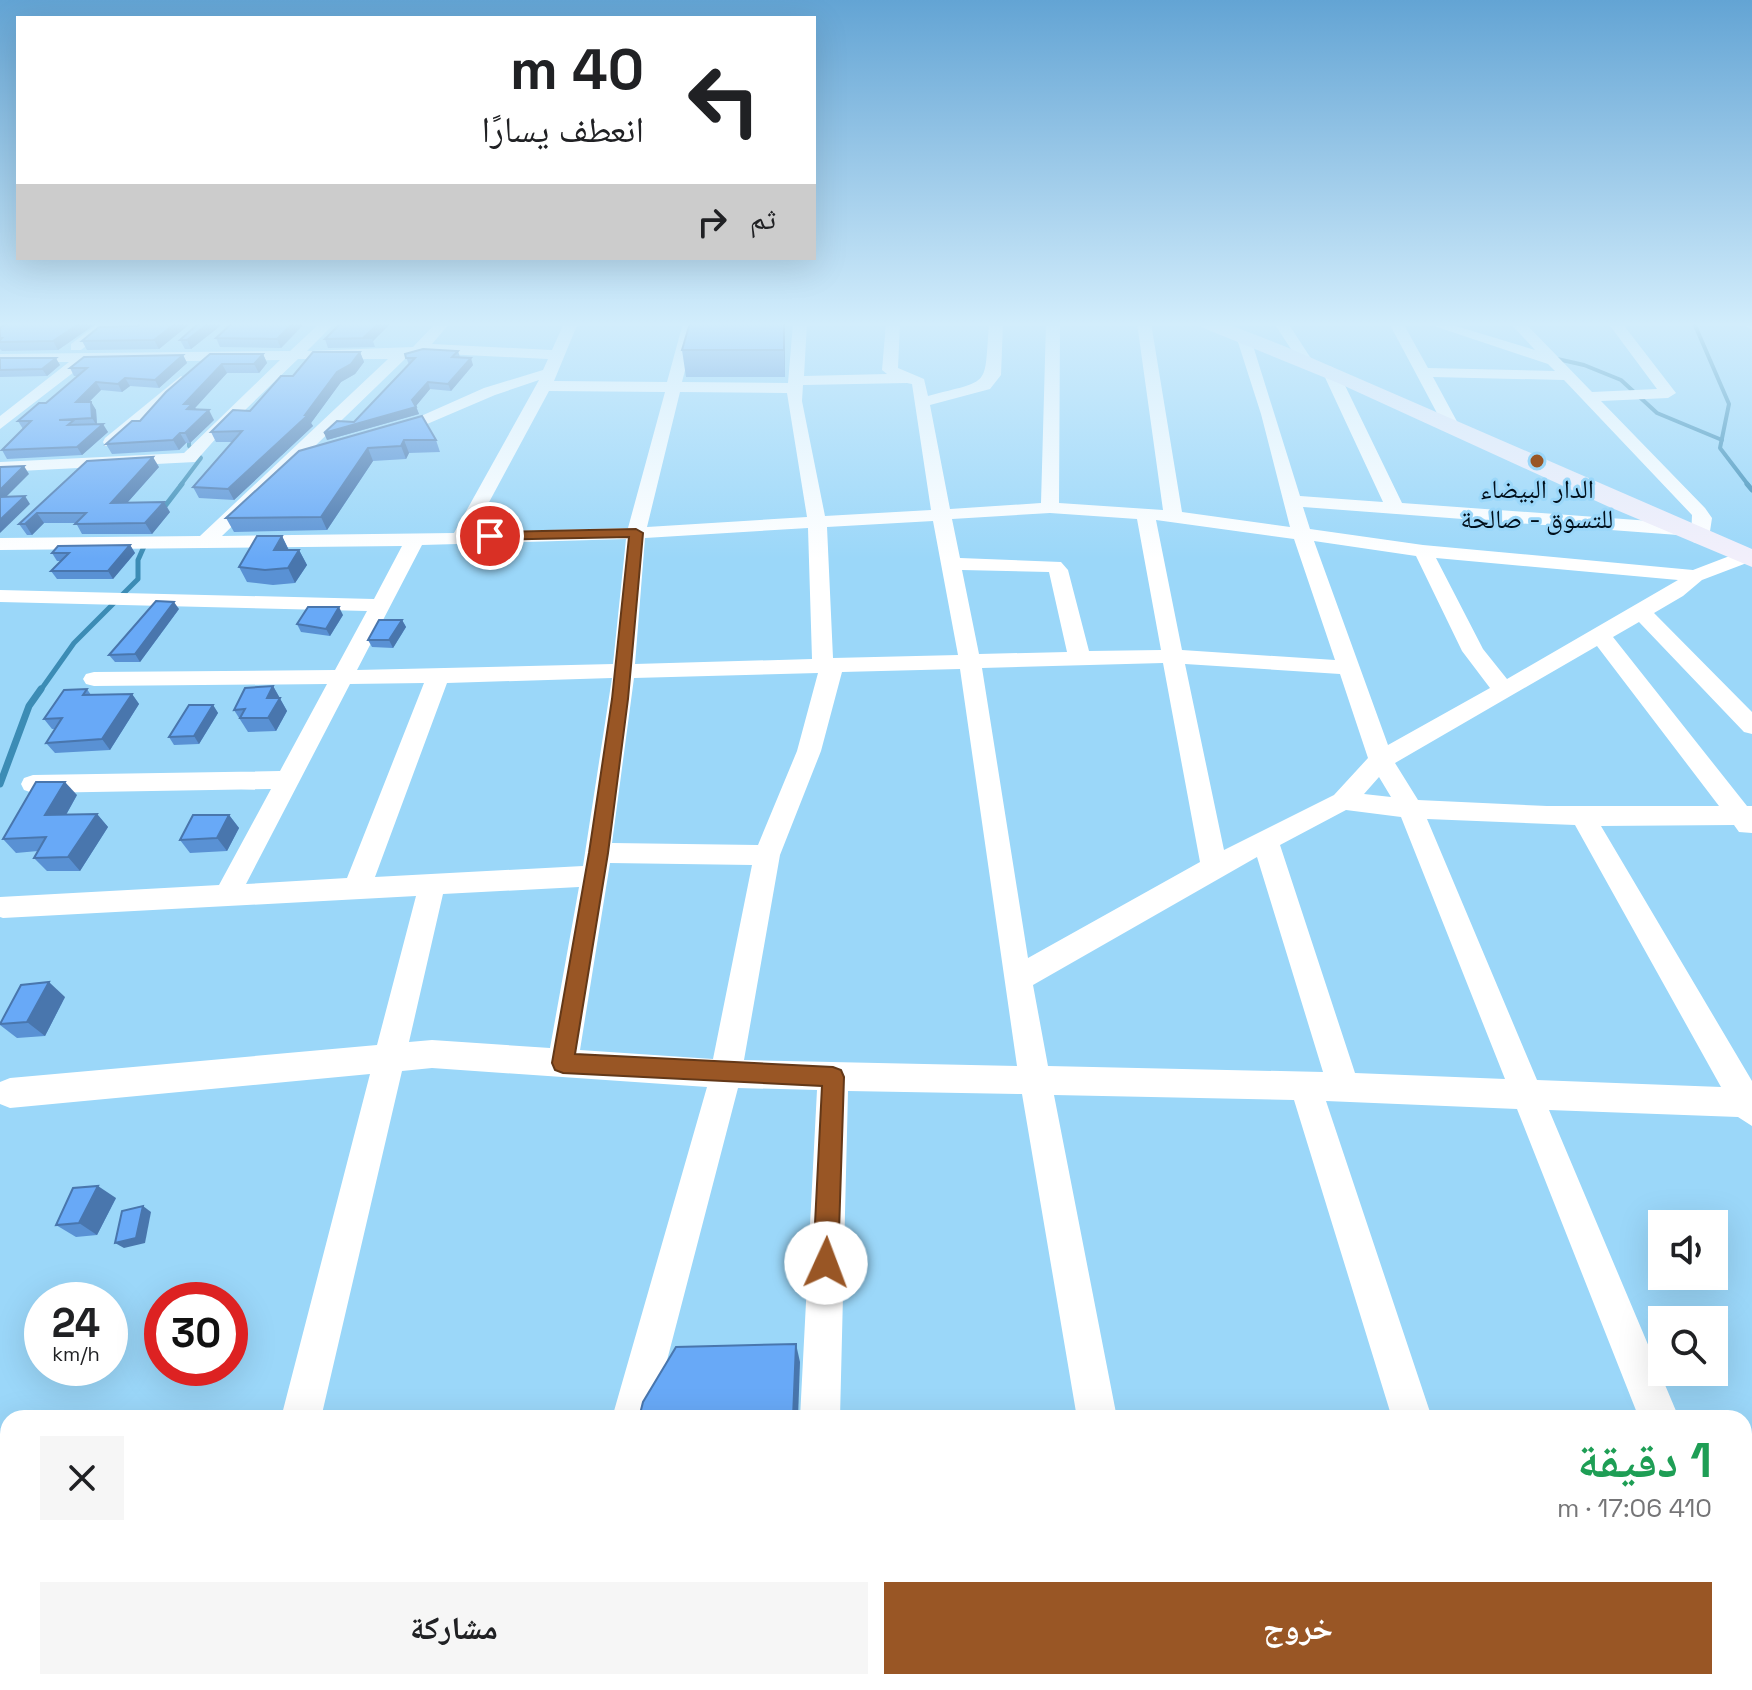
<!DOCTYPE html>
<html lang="ar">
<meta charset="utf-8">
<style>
body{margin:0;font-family:"Space Grotesk","Noto Naskh Arabic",sans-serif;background:#f6f6f6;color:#202124;direction:rtl;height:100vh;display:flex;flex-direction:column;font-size:30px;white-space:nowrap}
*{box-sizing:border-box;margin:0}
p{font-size:26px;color:#757577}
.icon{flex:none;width:44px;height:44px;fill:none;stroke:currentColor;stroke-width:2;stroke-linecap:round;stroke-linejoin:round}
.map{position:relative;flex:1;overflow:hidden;direction:ltr}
.panel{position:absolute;left:0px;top:1410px;width:1752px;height:280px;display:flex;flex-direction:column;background:#fff;border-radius:24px 24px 0 0;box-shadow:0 8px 32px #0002;direction:rtl}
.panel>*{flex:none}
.hud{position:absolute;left:16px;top:16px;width:800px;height:244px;border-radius:0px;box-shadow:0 8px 32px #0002;direction:rtl;background:#fff;color:#202124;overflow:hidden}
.tools{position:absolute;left:1648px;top:1210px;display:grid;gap:16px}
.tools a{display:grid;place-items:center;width:80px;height:80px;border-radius:0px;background:#fff;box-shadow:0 8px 32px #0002;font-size:40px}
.speed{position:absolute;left:24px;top:1282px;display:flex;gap:16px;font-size:40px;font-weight:700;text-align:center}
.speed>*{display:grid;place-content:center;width:104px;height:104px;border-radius:50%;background:#fff;box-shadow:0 8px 32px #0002;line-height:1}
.speed small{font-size:20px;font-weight:400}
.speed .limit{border:12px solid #d22;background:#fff;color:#111}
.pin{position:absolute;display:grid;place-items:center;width:68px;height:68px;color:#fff;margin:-34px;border:4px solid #fff;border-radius:50%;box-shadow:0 2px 8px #0007}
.me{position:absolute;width:88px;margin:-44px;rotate:2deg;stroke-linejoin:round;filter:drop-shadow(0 0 6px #0008)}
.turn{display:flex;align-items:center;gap:28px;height:168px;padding:0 40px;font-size:36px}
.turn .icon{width:104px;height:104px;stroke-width:2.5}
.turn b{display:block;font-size:56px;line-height:68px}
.then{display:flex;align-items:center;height:76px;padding:0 40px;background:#0003;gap:16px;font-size:30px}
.round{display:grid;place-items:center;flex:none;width:84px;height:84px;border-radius:0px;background:#f6f6f6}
.head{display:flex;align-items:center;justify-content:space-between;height:136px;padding:0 40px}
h1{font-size:48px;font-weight:800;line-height:60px;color:#1e9e55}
.action{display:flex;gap:16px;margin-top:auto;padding:16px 40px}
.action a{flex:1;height:92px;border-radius:0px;background:#995625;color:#fff;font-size:32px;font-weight:800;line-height:92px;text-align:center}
.action a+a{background:#f6f6f6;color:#202124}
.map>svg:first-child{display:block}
</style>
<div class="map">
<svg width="1752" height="1690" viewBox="0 0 1752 1690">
<rect width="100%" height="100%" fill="#9bd7f9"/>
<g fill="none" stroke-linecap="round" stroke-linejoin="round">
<g stroke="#3c8cb5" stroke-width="4">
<polyline points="1694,323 1729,404 1720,448 1749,486"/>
<polyline points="1553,358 1584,365 1621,380 1657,413 1722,440"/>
<polyline points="180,486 201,458 189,446 189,434"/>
</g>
<g stroke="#3c8cb5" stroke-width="5">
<polyline points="1747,484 1752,490"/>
<polyline points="162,510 182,484"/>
<polyline points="40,691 74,643 138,579 138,560 146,542"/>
</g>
<polyline stroke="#3c8cb5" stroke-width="7" points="0,784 29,706 41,689"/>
<g fill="#fff" fill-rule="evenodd">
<polygon points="99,323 115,323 81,350 71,350 71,344"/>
<path d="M 320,323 L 335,323 L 307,351 L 413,347 L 436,323 L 450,323 L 432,344 L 552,350 L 564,323 L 578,323 L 554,381 L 667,382 L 683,323 L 697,323 L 682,382 L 788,383 L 793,323 L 807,323 L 804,376 L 887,374 L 882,370 L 886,323 L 900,323 L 898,368 L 924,379 L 928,396 C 992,379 984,389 989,323 L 1003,323 L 1001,375 L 990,389 L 930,405 L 950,509 L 1041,503 L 1046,323 L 1060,323 L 1059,503 L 1163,510 L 1137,323 L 1151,323 L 1182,512 L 1290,527 L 1261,414 L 1236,336 L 1243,332 L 1250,336 L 1300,496 L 1383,502 L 1322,371 L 1330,366 L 1338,371 L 1402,503 L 1678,523 L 1687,529 L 1678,535 L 1303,507 L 1310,529 L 1423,545 L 1693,570 L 1740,552 L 1752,551 L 1752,561 L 1702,580 L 1683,596 L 1654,613 L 1752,712 L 1752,734 L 1744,732 L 1639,622 L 1613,637 L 1747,806 L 1752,806 L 1752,833 L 1739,832 L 1734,825 L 1601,826 L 1752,1081 L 1752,1126 L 1738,1117 L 1549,1110 L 1679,1418 L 1639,1418 L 1517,1109 L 1326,1101 L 1432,1418 L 1392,1418 L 1294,1100 L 1054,1095 L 1117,1418 L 1077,1418 L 1022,1094 L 848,1091 L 840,1418 L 800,1418 L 817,1090 L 738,1088 L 652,1418 L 612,1418 L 707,1087 L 432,1068 L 402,1071 L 321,1418 L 281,1418 L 370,1074 L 10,1108 L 0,1104 L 0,1082 L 10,1078 L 377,1045 L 416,896 L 3,918 L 0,917 L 0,897 L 219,885 L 271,789 L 33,793 L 24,790 L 21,784 L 24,778 L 33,775 L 280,771 L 327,684 L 94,686 L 86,684 L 83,679 L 86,674 L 94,672 L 335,670 L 367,611 L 0,602 L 0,590 L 374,599 L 402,546 L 0,550 L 0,538 L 200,536 L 388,359 L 298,359 L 218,436 L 195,462 L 0,472 L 0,462 L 184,453 L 280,360 L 87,362 L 0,429 L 0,416 L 69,362 L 0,362 L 0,354 L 290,351 ZM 425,353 L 548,359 L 543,370 L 484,388 L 385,432 L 387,436 L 399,436 L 495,395 L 539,380 L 454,533 L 222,536 L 406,358 ZM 907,383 L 912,384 L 931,510 L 825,516 L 802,401 L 803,385 ZM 549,391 L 665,392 L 628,528 L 473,532 ZM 680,392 L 787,393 L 807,517 L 647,527 ZM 1050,513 L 1137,519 L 1161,650 L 1089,651 L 1068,570 L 1061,562 L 960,558 L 952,519 ZM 1156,520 L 1294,539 L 1335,660 L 1182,650 ZM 933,521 L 958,655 L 833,658 L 827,527 ZM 808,528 L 812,659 L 635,664 L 645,538 ZM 626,539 L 613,664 L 357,670 L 422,545 ZM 1314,541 L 1416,556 L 1462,651 L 1490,688 L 1388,745 ZM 1436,558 L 1678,580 L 1507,679 L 1483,649 ZM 962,570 L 1049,572 L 1067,652 L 979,654 ZM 1597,646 L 1719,806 L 1547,806 L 1418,800 L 1395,763 ZM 1163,663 L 1200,862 L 1028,958 L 982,668 ZM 1185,664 L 1340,674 L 1368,758 L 1334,795 L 1224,850 ZM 960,669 L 1017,1066 L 744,1060 L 780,855 L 821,751 L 842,672 ZM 818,673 L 797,751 L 758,845 L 612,843 L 634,678 ZM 612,678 L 583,866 L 375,877 L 447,683 ZM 424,683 L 347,878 L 246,884 L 350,684 ZM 1379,777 L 1391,797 L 1364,794 ZM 1346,810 L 1401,817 L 1505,1079 L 1355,1073 L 1280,845 ZM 1427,819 L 1575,825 L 1721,1087 L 1537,1080 ZM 1257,857 L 1323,1072 L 1048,1066 L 1033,985 ZM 610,863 L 752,865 L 713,1059 L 580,1050 ZM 579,887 L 550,1048 L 432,1040 L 409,1042 L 443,894 Z"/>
<polygon points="1274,323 1288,323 1312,360 1310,363 1300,363"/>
<polygon points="1389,323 1403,323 1428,368 1555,371 1548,364 1425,323 1446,323 1535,350 1510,323 1525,323 1592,392 1657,389 1608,323 1622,323 1676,393 1668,398 1601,401 1705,508 1712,518 1709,538 1700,544 1693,542 1691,538 1692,515 1564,380 1433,377 1460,427 1452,432 1446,430"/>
<polygon points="1742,323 1752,323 1752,330"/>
<polygon points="181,376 189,381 186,384 117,446 105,446 103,442 105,438"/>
<polygon points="1744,1607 1752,1610 1752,1670 1744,1667"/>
<polygon points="212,1682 258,1682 256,1690 210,1690"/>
<polygon points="540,1682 586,1682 585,1690 539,1690"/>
<polygon points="786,1682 832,1682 831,1690 785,1690"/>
<polygon points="1119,1682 1165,1682 1166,1690 1120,1690"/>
<polygon points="1473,1682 1519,1682 1522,1690 1476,1690"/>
</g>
<polygon fill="#f2effb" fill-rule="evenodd" points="1198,323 1225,323 1284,346 1752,549 1752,567 1607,506 1338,383 1201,327"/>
</g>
<g fill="#5991d4">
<polygon points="7,323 97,323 58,350 2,351 0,349 0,328"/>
<polygon points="141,323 191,323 159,349 87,350 82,341 138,326"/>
<polygon points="199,323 224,323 191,349 185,349 180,340"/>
<polygon points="232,323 305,323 281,348 220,347 216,338"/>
<polygon points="341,323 391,323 373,341 375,347 328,348 325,339"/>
<polygon points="690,323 785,323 785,377 686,377 682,350"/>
<polygon points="458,351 460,357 473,365 451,391 430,389 416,406 419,414 327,440 354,422 409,365 405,354"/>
<polygon points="360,352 364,362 355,374 341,382 311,423 313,426 234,500 199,498 193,487 232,442 216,442 211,432 250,411 293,376"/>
<polygon points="210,354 263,354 267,363 259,373 227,373 195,408 214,420 190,443 186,443 179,450 112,454 106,444 140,421"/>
<polygon points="183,355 187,363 159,388 130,386 122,392 101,390 89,402 91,402 96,410 97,424 108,432 82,455 7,459 2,450 23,429 18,421 46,403 78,376 74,376 70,368"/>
<polygon points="0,358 60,365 47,376 0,377"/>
<polygon points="422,416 436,440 440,452 409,453 406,459 373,461 327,530 234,532 226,518"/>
<polygon points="87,461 159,467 128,502 170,512 152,534 82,534 76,523 44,523 32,535 27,535 19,524"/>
<polygon points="282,536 289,550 299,550 307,565 295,583 273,585 247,582 239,567"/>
<polygon points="130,545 135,553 113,579 57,579 51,571 62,561 57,561 52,553"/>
<polygon points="179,609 140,662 115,662 109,655"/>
<polygon points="343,615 330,636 301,632 297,624"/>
<polygon points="402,620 406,627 393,648 372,647 368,640"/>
<polygon points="273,686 287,711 276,731 248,732 234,710"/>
<polygon points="87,689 91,695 132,694 139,704 110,750 55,753 46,743 55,729 52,729 44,719"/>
<polygon points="213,705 218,713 199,744 174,745 169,737"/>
<polygon points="77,795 66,815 97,814 108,827 80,871 47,871 34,858 38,851 16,853 3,839"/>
<polygon points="229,815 239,828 227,851 190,853 180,840"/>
<polygon points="65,997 45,1036 17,1038 0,1025 0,1022"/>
<polygon points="116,1198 97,1235 76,1237 56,1225"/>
<polygon points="1752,1523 1752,1553 1744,1553 1744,1524"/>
<polygon points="1638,1682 1712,1682 1715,1690 1641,1690"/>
</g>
<g fill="#4976ad">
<polygon points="80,323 97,323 58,350 53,341"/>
<polygon points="176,323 191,323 159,349 154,340"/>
<polygon points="209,323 224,323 191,349 187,340"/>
<polygon points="293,323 305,323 281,348 277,339"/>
<polygon points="379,323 391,323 373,341 372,338 363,338"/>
<polygon points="784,323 785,323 785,377 784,350"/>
<polygon points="360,352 364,362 355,374 341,382 311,423 313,426 234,500 228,489 337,372"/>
<polygon points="263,354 267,363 259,373 254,364"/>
<polygon points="183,355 187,363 159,388 155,380"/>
<polygon points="56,358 60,365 47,376 42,369"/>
<polygon points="471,358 473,365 451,391 448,384"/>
<polygon points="222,364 227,373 195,408 198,413 193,418 184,404"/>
<polygon points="125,378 130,386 122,392 118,384"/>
<polygon points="96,382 101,390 81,410 76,402"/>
<polygon points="428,382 430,389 415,407 412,400"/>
<polygon points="91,402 96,410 97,426 92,418"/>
<polygon points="416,407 419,414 327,440 324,433"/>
<polygon points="209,410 214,420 190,443 185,433"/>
<polygon points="103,424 108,432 82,455 77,447"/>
<polygon points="180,433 186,443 179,450 173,440"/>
<polygon points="404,440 409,453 406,459 401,446"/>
<polygon points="368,448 373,461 327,530 321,517"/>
<polygon points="153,457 159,467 118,513 111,503"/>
<polygon points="24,466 29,474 0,503 0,490"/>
<polygon points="25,496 30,504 0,533 0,520"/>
<polygon points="164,502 170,512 152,534 145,523"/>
<polygon points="37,513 44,523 32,535 25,524"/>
<polygon points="282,536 289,551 274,550"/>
<polygon points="130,545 135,553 113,579 108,571"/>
<polygon points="299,550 307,565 295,583 288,568"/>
<polygon points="174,602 179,609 140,662 135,654"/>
<polygon points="339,607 343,615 330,636 326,629"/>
<polygon points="402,620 406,627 393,648 389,640"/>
<polygon points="273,686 287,711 276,731 268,718 267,698"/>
<polygon points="132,694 139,704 110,750 102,739"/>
<polygon points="213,705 218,713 199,744 194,736"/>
<polygon points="65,782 77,795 58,829 45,815"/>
<polygon points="97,814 108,827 80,871 68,857"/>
<polygon points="229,815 239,828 227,851 217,838"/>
<polygon points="49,982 65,997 45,1036 27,1022"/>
<polygon points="98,1186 116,1198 97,1235 79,1223"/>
<polygon points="143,1206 151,1212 145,1243 124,1248 115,1243"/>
<polygon points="796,1344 800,1362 798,1418 793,1418"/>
<polygon points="0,1579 8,1580 8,1606 5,1613 0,1612"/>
<polygon points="19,1682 45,1682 42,1690 16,1690"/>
<polygon points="189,1682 199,1682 197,1690 187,1690"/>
<polygon points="777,1682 784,1682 783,1690 776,1689"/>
</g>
<g fill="#68a9f7" stroke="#4976ad" stroke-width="2">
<polygon points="7,323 80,323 53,341 0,342 0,340 2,338 0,338 0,328"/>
<polygon points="141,323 176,323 154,340 82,341 99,327 138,326"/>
<polygon points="199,323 209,323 187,340 180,340"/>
<polygon points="232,323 293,323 277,339 216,338"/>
<polygon points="341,323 379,323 363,338 372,338 325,339"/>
<polygon points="690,323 784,323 784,350 682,350"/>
<polygon points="423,349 458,351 452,357 471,358 448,384 428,382 412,400 416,407 324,433 337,421 354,422 415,358 406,358 405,354"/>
<polygon points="313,352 360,352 351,364 337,372 305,415 308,415 228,489 193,487 242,431 211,432 233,410 250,411 281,376 293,376"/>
<polygon points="210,354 263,354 254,364 222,364 184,404 192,404 187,409 209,410 185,433 180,433 173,440 106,444 132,421 140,421 166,392"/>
<polygon points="183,355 155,380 125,378 118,384 96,382 76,402 91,402 92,418 59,420 74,420 68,425 103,424 77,447 2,450 31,421 18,421 39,403 46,403 87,368 70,368 84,357"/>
<polygon points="0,358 56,358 42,369 0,370"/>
<polygon points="422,416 436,440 404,440 401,446 368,448 321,517 226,518 299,451"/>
<polygon points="153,457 111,503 164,502 145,523 75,524 86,513 37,513 25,524 19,524 87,461"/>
<polygon points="24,466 0,490 0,467"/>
<polygon points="25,496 0,520 0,497"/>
<polygon points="257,536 282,536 274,550 299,550 288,568 265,570 239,567"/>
<polygon points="130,545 108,571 51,571 69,553 52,553 58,546"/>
<polygon points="156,601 174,602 135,654 109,655"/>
<polygon points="308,607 339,607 326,629 297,624"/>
<polygon points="379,620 402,620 389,640 368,640"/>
<polygon points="273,686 267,698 280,698 268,718 240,718 245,709 234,710 245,688"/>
<polygon points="87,689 83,695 132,694 102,739 46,743 62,718 44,719 64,690"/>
<polygon points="189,705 213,705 194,736 169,737"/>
<polygon points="36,782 65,782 45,815 97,814 68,857 34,858 46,837 3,839"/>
<polygon points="193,815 229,815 217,838 180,840"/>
<polygon points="49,982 27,1022 0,1024 21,985"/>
<polygon points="98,1186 79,1223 56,1225 73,1188"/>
<polygon points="143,1206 136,1238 115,1243 122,1211"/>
<polygon points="796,1344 793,1418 639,1418 643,1402 676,1347"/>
<polygon points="1746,1523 1752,1523 1752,1536"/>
<polygon points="8,1612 8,1682 19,1682 16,1690 0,1690 0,1613"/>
<polygon points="154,1682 189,1682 187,1690 152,1690"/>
<polygon points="569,1682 777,1682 776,1689 778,1690 569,1690"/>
<polygon points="1216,1682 1244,1682 1246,1690 1193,1690 1192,1686"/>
<polygon points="1657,1682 1712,1682 1715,1690 1660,1690"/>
</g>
<linearGradient id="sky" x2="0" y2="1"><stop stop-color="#63a4d4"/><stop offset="0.58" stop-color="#d2edfc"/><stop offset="1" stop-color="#d2edfc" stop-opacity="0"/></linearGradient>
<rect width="1752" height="559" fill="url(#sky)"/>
<polygon fill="#995625" stroke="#633818" stroke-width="2" points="636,529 643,533 628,699 608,853 575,1054 833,1067 841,1070 844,1077 838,1263 835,1272 826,1275 817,1272 813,1263 822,1086 563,1073 555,1070 552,1063 589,853 612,699 629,537 490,540 483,536 490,532"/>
<circle fill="#995625" stroke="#9bd7f9" stroke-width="3" cx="1537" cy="461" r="8"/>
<g text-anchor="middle" stroke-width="6" stroke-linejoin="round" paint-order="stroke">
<g font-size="26" fill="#000f1b" stroke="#9bd7f9">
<text x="1537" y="498">الدار البيضاء<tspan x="1537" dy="30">للتسوق - صالحة</tspan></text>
</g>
</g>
</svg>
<div class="tools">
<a><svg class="icon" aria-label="sound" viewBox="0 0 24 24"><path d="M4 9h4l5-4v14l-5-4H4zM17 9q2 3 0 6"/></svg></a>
<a><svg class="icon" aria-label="search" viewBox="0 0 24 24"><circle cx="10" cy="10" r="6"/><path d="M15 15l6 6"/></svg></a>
</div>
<div class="speed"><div>24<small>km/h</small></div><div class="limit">30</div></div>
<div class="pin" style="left:490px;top:536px;background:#d93025"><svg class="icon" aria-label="arrive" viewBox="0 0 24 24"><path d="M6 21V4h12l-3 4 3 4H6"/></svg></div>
<svg class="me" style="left:826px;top:1263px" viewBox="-20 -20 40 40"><circle r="19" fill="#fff"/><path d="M0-13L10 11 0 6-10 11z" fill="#995625"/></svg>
<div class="hud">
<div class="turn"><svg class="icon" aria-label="left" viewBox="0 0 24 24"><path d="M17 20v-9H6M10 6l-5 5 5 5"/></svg><div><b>40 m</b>انعطف يسارًا</div></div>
<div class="then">ثم<svg class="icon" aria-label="right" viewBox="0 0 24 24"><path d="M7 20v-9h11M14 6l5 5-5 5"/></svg></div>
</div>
<section class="panel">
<div class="head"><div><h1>1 دقيقة</h1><p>410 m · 17:06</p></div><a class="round"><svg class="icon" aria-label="close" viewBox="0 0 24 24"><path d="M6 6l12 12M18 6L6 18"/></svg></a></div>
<div class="action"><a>خروج</a><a>مشاركة</a></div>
</section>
</div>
